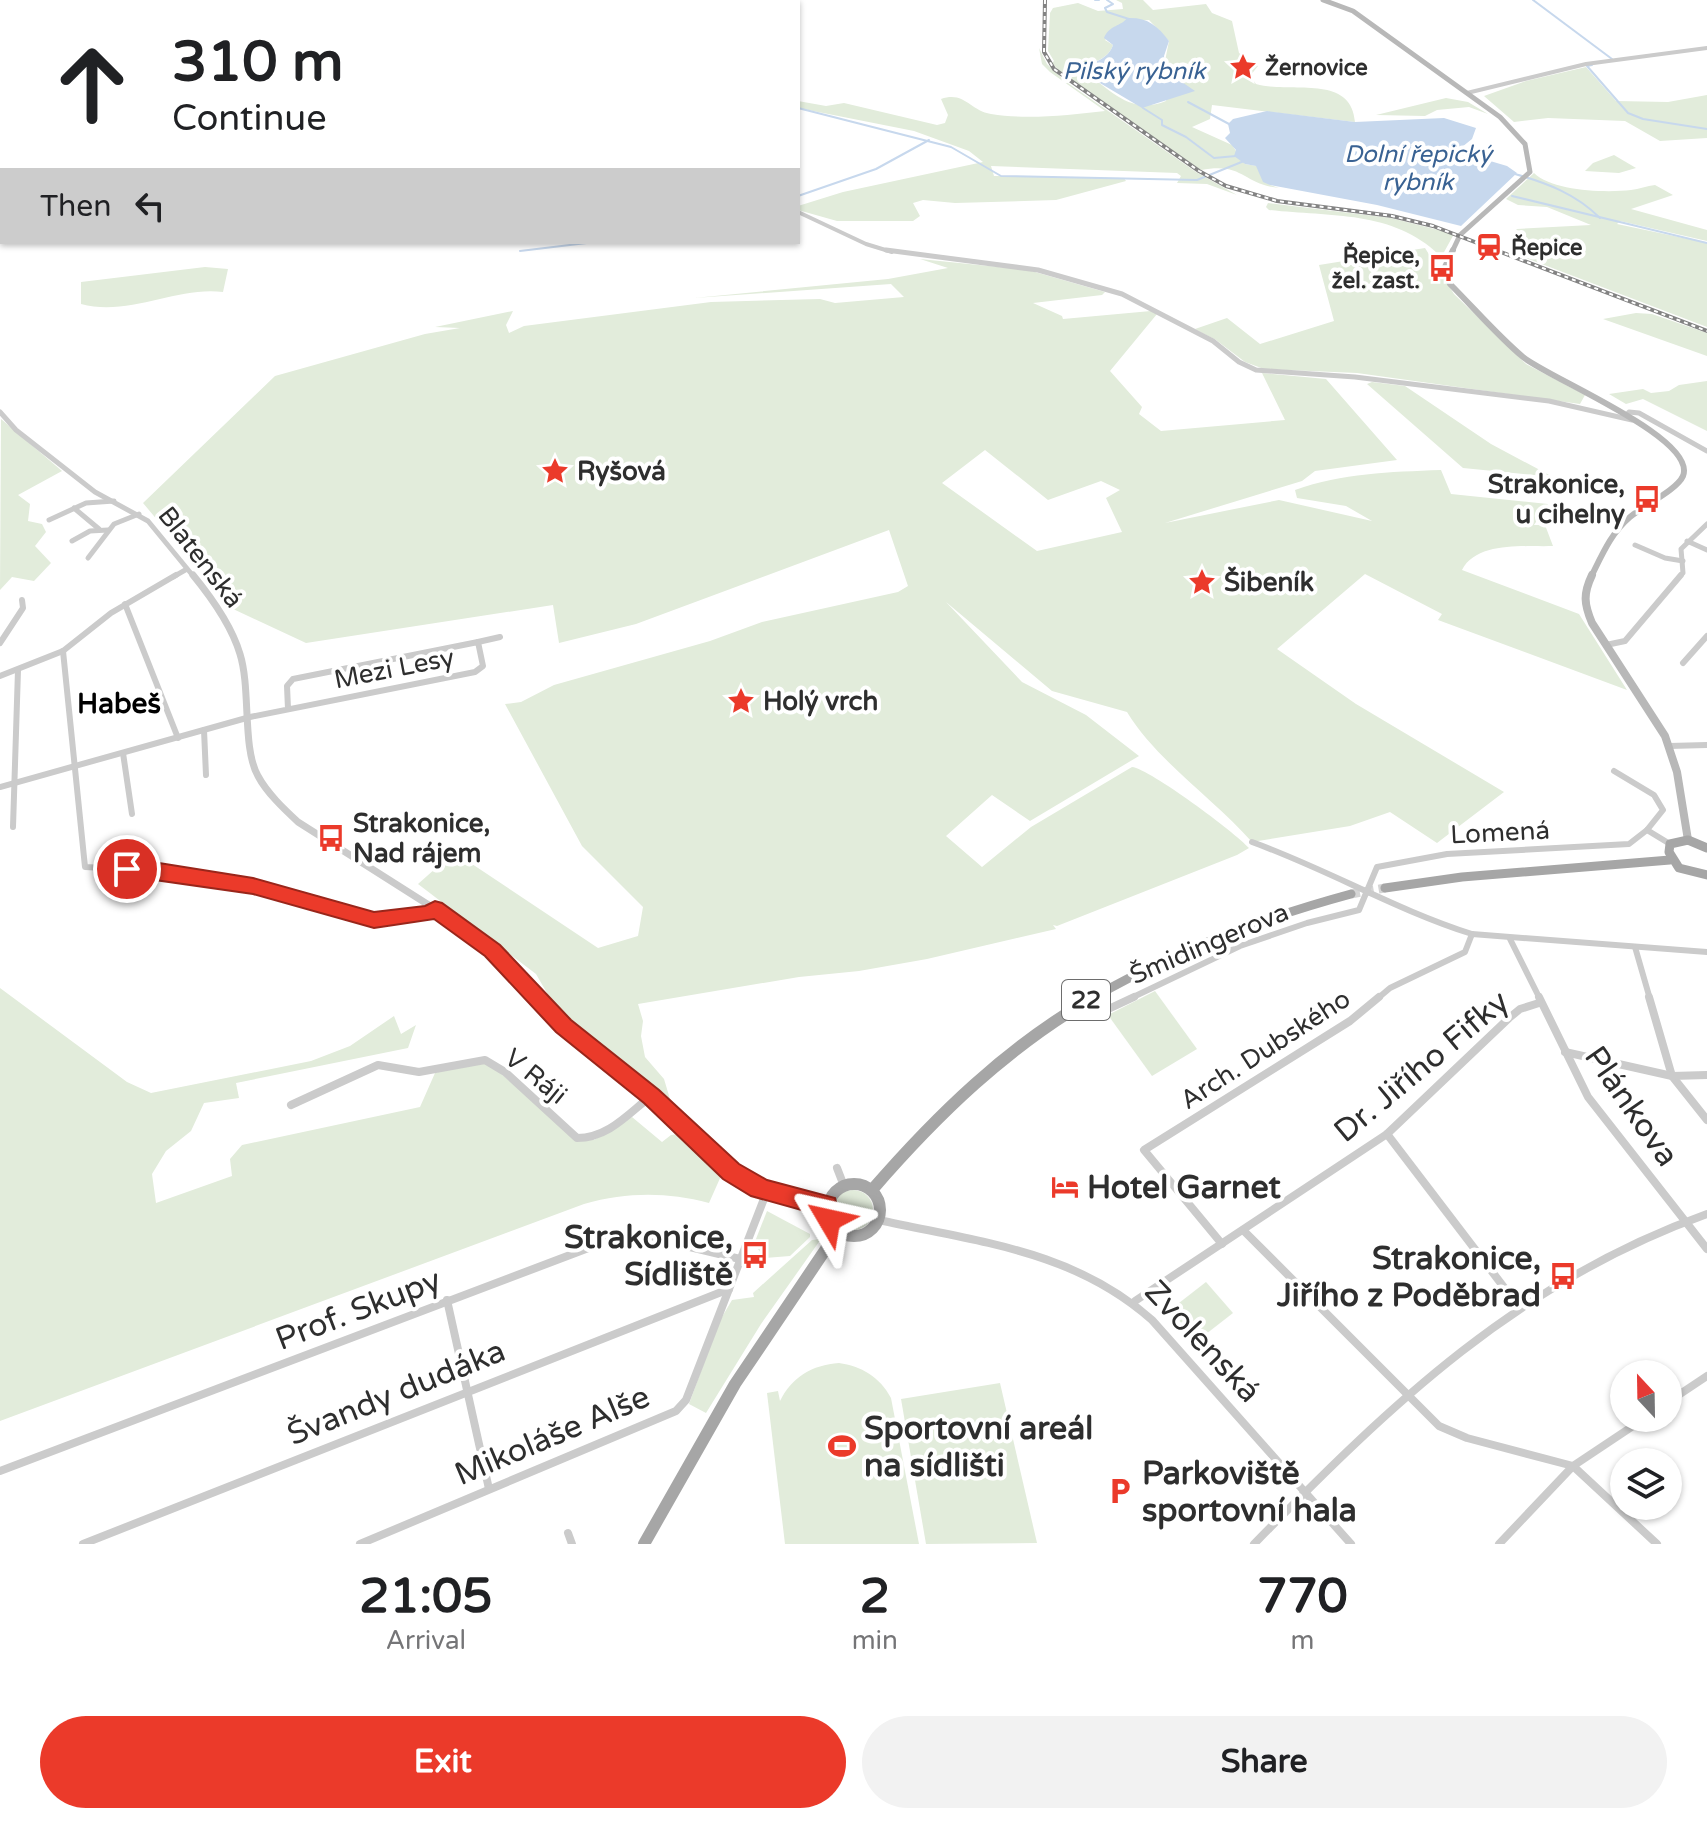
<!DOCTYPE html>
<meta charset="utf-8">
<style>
body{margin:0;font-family:"Varela Round",sans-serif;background:#f2f2f2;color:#202124;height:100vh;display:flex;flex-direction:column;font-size:30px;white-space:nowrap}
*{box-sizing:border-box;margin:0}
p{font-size:26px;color:#757577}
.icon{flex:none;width:44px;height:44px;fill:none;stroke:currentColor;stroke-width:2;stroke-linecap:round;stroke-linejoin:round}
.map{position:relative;height:1544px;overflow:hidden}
.side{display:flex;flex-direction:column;background:#fff;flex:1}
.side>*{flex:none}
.banner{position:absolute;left:0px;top:0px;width:800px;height:244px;box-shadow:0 2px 6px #0004;background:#fff;color:#202124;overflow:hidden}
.needle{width:52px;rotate:338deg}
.tools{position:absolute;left:1610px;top:1360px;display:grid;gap:16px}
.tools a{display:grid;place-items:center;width:72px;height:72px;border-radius:50%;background:#fff;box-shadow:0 2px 6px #0004;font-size:40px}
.pin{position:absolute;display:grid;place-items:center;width:68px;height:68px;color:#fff;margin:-34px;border:4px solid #fff;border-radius:50%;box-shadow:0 2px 8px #0007}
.me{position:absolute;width:88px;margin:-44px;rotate:306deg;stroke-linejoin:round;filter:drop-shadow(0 0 6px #0008)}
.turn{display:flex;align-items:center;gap:28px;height:168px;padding:0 40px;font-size:36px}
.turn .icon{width:104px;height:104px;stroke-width:2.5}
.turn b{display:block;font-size:56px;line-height:68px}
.then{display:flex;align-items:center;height:76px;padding:0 40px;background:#0003;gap:16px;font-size:30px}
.eta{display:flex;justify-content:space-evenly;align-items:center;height:136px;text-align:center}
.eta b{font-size:48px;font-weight:800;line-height:56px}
.primary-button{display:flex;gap:16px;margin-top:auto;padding:16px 40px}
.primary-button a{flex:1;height:92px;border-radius:48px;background:#eb3a2a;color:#fff;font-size:32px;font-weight:800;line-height:92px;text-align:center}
.primary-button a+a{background:#f2f2f2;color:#202124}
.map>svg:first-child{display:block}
</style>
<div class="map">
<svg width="1707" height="1544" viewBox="0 0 1707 1544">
<rect width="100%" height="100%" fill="#fff"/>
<g fill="#e2ecdb" fill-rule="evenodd">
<polygon points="0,0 241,0 2,2 0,107"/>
<path d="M 1116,0 L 1143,0 L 1153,10 L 1206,4 L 1212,13 L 1232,21 L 1239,53 L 1258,66 L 1250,76 L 1256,84 C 1290,94 1351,73 1355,122 L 1212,105 L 1210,119 L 1192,127 L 1232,145 L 1245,164 L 1257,166 L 1270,185 L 1279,188 C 1242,184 1244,162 1201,170 L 1062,74 L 1052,63 L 1054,61 L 1048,51 L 1050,13 L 1053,8 L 1078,3 L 1098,11 L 1123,9 L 1122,3 ZM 1149,20 L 1169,41 L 1164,66 L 1172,77 L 1166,101 C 1130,116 1110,89 1081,69 C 1093,61 1108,60 1113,45 L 1105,40 L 1125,22 Z"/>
<path d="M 1039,48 L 1047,64 L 1065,81 L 1196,172 L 1237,195 L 1207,184 L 1177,183 L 1181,176 L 1177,173 L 991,166 L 994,176 L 1124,178 L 1126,181 L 1056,200 L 955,203 L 923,200 L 913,203 L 920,216 L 913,221 L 837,221 L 798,210 L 798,206 L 843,192 L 983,162 L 969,151 L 914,131 L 798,108 L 798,101 L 826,106 L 844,103 L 937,125 L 945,123 L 948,115 L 941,99 C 965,91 970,111 991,114 C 1027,120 1069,115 1105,111 L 1050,72 L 1042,64 Z"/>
<polygon points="1586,67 1616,101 1668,102 1707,95 1707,138 1660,141 1625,121 1548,118 1514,122 1484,96 1526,81"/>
<polygon points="1446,98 1468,102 1488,114 1469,107 1437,110 1425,116 1376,115"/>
<polygon points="1614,155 1636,168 1619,173 1585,171 1593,163"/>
<path d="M 1534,173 C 1552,191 1605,193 1631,190 C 1639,189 1647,186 1655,185 L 1673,195 L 1631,209 L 1707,230 L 1707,241 L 1620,221 L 1617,224 L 1707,243 L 1707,327 L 1521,256 L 1522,250 L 1510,237 L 1517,229 L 1591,225 L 1547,207 L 1518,205 L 1506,199 Z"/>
<path d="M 1268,203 L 1391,218 L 1454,234 L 1443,254 L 1439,255 C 1393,210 1329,217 1269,210 L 1266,207 Z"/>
<polygon points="1425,248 1454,294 1526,364 1585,395 1580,404 1357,373 1264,369 1245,362 1216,340 1195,329 1227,318 1260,344 1334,321 1319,265"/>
<path d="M 920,259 L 1028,270 L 1105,292 L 1102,295 L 1033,303 L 1062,316 L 1063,319 L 1151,311 L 1157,314 L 1110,371 L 1142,407 L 1139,414 L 1161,431 L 1285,420 L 1262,373 L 1326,379 L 1397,460 L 1315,471 L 1302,481 L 1165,523 L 1279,500 L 1372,521 L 1346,506 L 1297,498 L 1295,490 C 1343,473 1389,472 1441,470 L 1451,494 L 1548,504 L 1534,525 L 1545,525 L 1553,546 C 1525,547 1477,541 1462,570 L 1579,614 L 1627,690 L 1438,620 L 1442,614 L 1365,574 L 1277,649 L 1356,704 L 1504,792 L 1437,843 L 1390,812 L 1350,826 L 1252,842 C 1213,798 1157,761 1127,712 L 1052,691 L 946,602 L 1022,682 L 1086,715 L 1139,756 L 1030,821 L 992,795 L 946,836 L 982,867 L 1031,827 L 1132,767 C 1150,769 1236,833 1249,848 L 1237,855 L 1057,926 L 1053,925 L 1056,929 L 927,959 L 859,971 L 799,977 L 638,1004 L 643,1021 L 641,1036 L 645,1057 L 664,1079 L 670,1099 L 562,1019 L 536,974 L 418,884 L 454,852 L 598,948 L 638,936 L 643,907 L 582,846 L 505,704 L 521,702 L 554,685 L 710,641 L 762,622 L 898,592 L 908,586 L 889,530 L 636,624 L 559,643 L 553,605 L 306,643 L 231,608 L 143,503 L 275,376 L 425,334 L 460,328 L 435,327 L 513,311 L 506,325 L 509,333 L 524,326 L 711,302 L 820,299 L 835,303 L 904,297 L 891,284 L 694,298 L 888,279 L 948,268 ZM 985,450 L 1048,500 L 1101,481 L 1120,490 L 1106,498 L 1122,532 L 1037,551 L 942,483 Z"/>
<path d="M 205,267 L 228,269 L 223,292 C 177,286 129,317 81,304 L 81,282 Z"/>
<polygon points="1636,313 1652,314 1707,333 1707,356 1603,319"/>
<polygon points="1707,381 1707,431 1643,399 1626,404 1609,394 1643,389 1651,393 1669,391 1679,385"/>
<polygon points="1372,382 1405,386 1491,444 1553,477 1463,468 1367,384"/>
<polygon points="1,419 62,471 18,495 30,504 28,521 42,524 46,532 35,546 51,563 34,581 12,577 0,590"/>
<path d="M 0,988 L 127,1082 L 151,1093 L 311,1061 L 350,1046 L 394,1016 L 401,1034 L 416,1025 L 408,1048 L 236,1083 L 239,1098 L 204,1103 L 191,1131 L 166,1151 L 152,1174 L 156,1203 L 232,1176 L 230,1159 L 242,1145 L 420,1107 L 435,1073 L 484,1059 L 578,1140 L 594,1140 L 632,1117 L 662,1142 L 671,1135 L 678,1134 L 721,1176 L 709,1203 C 666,1192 628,1192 584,1204 L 0,1421 Z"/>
<polygon points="1155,991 1197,1049 1152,1076 1108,1015"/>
<circle cx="853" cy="1210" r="20"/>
<polygon points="767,1211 810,1234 810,1237 790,1256 765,1258 754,1244"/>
<polygon points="821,1239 761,1324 706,1413 689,1404 719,1322 732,1300 754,1297 753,1293 812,1240"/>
<polygon points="1206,1282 1233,1313 1197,1341 1170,1310"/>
<path d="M 839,1363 C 861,1366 880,1377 891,1398 L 919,1544 L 785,1544 L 767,1393 L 778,1391 L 780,1401 C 792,1377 812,1365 839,1363 Z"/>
<polygon points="1000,1383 1037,1543 926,1544 901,1399"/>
</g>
<g fill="#c7d8ed">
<path d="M 1127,18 C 1147,17 1157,25 1169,41 L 1164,56 L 1166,71 L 1195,91 L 1142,108 L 1083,73 L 1081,69 C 1094,61 1108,60 1113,45 L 1104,38 C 1109,25 1122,26 1127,18 Z"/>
<polygon points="1267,111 1355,122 1444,118 1476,128 1472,139 1462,147 1480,158 1507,166 1517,173 1461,226 1377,205 1270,185 1263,182 1256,166 1245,164 1234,156 1236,150 1225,138 1230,133 1228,124 1233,119"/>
</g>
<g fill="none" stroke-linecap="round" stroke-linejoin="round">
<g stroke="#c7d8ed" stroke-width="2">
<polyline points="1095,0 1099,0"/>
<polyline points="1107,0 1113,4 1105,8 1107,12 1129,19"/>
<polyline points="1533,0 1612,59"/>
<polyline points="1592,65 1587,66 1628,113 1643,119 1707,129"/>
<polyline points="1188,102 1229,124"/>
<polyline points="798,108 951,147 1001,176 1197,180 1244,161"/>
<polyline points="1143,108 1162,120 1162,125 1186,137 1214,158 1236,156"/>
<path d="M 1515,174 C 1547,183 1576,194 1600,218"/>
<polyline points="798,196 876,169 929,140"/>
<polyline points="1512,196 1707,243"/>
<polyline points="520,251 595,242"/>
</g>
<polyline stroke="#d5d5d5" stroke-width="9" stroke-dasharray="9 5" stroke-linecap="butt" points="1351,894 1385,888"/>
<g stroke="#cbcbcb" stroke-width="5">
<polyline points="1625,417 1629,412 1639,413 1707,451"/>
<polyline points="74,508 99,529"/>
<polyline points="49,520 86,503 114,501"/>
<polyline points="72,541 90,531 108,530"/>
<polyline points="1687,541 1707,550"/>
<polyline points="1635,545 1665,558 1683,561"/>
<polyline points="88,558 114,524 139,514"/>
<polyline points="173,577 187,569"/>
<polyline points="1679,577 1683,573 1681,549 1707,524"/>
</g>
<g stroke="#cbcbcb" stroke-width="6">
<polyline points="125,604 178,738"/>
<polyline points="478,642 500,637"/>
<polyline points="0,643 23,608 22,600"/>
<polyline points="1606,645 1625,641 1681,575"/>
<polyline points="63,651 85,867 159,871 253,886 374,920 429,913 435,909"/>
<polyline points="1683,663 1707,636"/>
<polyline points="0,676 63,651 111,613 176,575"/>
<polyline points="204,730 206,775"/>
<polyline points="1669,746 1707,745"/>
<polyline points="123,753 132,814"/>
<polyline points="0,787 250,717 475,672 483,666 478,642 293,679 287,686 288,709"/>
<polyline points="13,827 18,670"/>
<polyline points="1647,830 1670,844"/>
<path d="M 1252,842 C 1327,869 1396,910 1472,934 L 1707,952"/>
<polyline points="1510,939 1540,999"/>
<polyline points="1635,947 1650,999"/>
<polyline points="1129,999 1240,946 1307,923 1359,910 1377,867 1447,854 1629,844 1647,830 1663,810 1654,795 1614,771"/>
<polyline points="1377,999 1390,988 1465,952 1472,934"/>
</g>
<g stroke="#cbcbcb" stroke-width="8">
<polyline points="1539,997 1588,1097 1707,1249"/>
<polyline points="1649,997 1672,1076 1707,1120"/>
<polyline points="1102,1012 1134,997"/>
<polyline points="1565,1052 1672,1076 1707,1075"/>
<path d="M 291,1105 L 378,1065 L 419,1072 L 485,1060 L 505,1072 L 577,1138 C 608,1138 628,1114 651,1096"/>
<polyline points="1387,1134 1519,1307"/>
<polyline points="837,1168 844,1186"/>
<path d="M 879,1220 C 978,1242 1073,1250 1152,1320 L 1351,1544"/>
<polyline points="1243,1230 1439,1426 1467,1438 1573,1466 1657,1544"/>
<polyline points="1222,1244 1144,1150 1350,1021 1379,997"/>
<polyline points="447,1300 489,1489"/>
<polyline points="1135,1301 1387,1134 1509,1018 1520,1009 1539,1003"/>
<polyline points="1668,1402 1707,1376"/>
<polyline points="0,1471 607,1241 648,1237 740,1259"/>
<polyline points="568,1533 572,1544"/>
<polyline points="83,1544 729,1289"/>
<polyline points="360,1544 676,1411 686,1400 767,1191"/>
<path d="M 1254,1544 C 1391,1404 1519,1281 1707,1214"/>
<polyline points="1499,1544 1573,1466 1645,1418"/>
</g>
<g stroke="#cbcbcb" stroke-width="4">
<polyline points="518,2 523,0"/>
<polyline points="1467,93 1586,64 1707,48"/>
<polyline points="798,212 866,244 892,252"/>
</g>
<g stroke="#cbcbcb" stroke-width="5">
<polyline points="886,250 1038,270 1122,294 1213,341 1239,362 1256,370 1355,377 1549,401 1632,420"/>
<polyline points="0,412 16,430 95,492 148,521 194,577"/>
</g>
<path stroke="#cbcbcb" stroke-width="7" d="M 193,575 C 211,597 232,627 240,654 C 251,689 242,748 258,776 C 267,793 284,809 298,822 L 435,909 L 493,951 L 538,999"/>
<polyline stroke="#cbcbcb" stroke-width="9" points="536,997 564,1026 651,1096 740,1179 785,1197 827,1206"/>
<polyline stroke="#b8b8b8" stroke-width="5" points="1323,0 1353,11 1500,117 1525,144 1530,172 1460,235 1452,252"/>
<path stroke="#b8b8b8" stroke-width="6" d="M 1453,250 L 1444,269 L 1450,284 C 1474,308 1497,335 1523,357 C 1548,378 1698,438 1683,476 C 1677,490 1643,506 1630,517 C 1611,533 1602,555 1591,577"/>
<path stroke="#b8b8b8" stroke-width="8" d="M 1592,575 C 1583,594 1584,604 1592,623 L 1665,736 L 1677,772 L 1688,840"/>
<g stroke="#a6a6a6" stroke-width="9">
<polyline points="1707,848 1688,840 1670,844 1669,852 1679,868 1707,875"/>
<polyline points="1385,888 1462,877 1670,860"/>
<path d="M 1091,999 C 1173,951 1259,919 1351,894"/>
</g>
<g stroke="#a6a6a6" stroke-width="12">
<circle cx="854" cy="1210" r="26"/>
<path d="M 872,1190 C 937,1115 1007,1047 1094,997"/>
<polyline points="644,1544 735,1384 838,1231"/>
</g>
<g stroke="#838383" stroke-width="4">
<polyline id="rail" points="1045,0 1044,52 1054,69 1199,171 1226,186 1277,201 1392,216 1433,226 1707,331"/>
</g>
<use href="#rail" stroke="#fff" stroke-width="2" stroke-dasharray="4" stroke-linecap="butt"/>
</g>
<polygon fill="#eb3a2a" stroke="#99261b" stroke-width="2" points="127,862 159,863 253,878 374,912 425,906 435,901 442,903 500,945 571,1020 659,1090 739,1164 767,1180 835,1198 840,1220 837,1228 829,1231 820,1228 816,1214 751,1196 723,1179 644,1103 556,1032 485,956 434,919 374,928 253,894 120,875 117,869 120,864"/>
<defs>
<g id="sight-bare" transform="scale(2.16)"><path d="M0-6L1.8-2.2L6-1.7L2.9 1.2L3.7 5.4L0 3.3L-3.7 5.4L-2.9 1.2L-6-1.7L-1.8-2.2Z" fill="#eb3a2a" stroke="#fff" stroke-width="2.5" paint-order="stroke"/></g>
<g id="station-bare" transform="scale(2.16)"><path d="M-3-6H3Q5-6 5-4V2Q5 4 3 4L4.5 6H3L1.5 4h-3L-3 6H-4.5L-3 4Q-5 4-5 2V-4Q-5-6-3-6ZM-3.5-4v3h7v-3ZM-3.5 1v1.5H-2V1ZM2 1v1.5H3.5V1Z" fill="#eb3a2a" stroke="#fff" stroke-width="2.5" paint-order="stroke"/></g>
<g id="bus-bare" transform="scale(2.16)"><path d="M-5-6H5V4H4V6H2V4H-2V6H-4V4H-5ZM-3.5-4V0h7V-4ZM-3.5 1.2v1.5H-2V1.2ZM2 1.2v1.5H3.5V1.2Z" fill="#eb3a2a" stroke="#fff" stroke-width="2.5" paint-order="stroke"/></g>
<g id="hotel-bare" transform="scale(2.16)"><path d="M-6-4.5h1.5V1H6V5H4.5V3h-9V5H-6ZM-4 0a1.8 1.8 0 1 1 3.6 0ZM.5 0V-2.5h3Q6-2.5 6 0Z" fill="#eb3a2a" stroke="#fff" stroke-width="2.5" paint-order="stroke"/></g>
<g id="stadium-bare" transform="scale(2.16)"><path d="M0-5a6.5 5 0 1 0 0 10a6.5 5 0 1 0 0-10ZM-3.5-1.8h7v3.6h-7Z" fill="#eb3a2a" stroke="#fff" stroke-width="2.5" paint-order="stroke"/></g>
<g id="parking-bare" transform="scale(2.16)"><path d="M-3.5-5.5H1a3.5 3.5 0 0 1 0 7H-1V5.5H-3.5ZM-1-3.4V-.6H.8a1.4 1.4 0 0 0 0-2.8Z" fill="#eb3a2a" stroke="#fff" stroke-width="2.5" paint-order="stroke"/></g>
</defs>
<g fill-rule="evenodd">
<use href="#sight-bare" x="1243" y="67"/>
<use href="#station-bare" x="1489" y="247"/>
<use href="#bus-bare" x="1442" y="268"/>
<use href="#sight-bare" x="555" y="471"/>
<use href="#bus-bare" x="1647" y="499"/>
<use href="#sight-bare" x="1202" y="582"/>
<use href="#sight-bare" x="741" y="701"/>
<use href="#bus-bare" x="331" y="838"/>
<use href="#hotel-bare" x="1065" y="1187"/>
<use href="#bus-bare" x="755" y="1255"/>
<use href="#bus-bare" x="1563" y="1276"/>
<use href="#stadium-bare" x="842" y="1446"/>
<use href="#parking-bare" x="1120" y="1491"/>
</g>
<g text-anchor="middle" stroke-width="8" stroke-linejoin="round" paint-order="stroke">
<g font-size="22" font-weight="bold" fill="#2e2e2e" stroke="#fff" text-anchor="start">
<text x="1265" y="75">Žernovice</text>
<text x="1511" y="255">Řepice</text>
<text x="1420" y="263" text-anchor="end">Řepice,<tspan x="1420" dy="25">žel. zast.</tspan></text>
</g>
<g font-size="24" font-style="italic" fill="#396293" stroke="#fff">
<text x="1134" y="79">Pilský rybník</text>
<text x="1418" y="162">Dolní řepický<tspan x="1418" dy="28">rybník</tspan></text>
</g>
<rect fill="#fff" stroke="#6d6d6d" stroke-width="2" x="1062" y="980" width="48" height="40" rx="6"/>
<g font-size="24" font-weight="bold" fill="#2e2e2e">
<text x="1086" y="1008">22</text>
</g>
<g font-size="26" font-weight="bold" fill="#2e2e2e" stroke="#fff" text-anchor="start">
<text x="577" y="480">Ryšová</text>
<text x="1625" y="493" text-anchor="end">Strakonice,<tspan x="1625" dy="30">u cihelny</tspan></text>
<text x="1224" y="591">Šibeník</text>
<text x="763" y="710">Holý vrch</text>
<text x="353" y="832">Strakonice,<tspan x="353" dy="30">Nad rájem</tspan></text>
</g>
<g font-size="26" fill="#2e2e2e" stroke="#fff">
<text transform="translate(201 557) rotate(52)" y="9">Blatenská</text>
<text transform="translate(394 668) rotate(-11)" y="9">Mezi Lesy</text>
<text transform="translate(1500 832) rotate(-3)" y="9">Lomená</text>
<text transform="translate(1209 943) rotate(-23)" y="9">Šmidingerova</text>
<text transform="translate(1265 1049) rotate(-33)" y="9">Arch. Dubského</text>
<text transform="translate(536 1076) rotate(39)" y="9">V Ráji</text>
</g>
<g font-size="28" font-weight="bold" fill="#000" stroke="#fff">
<text x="119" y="713">Habeš</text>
</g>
<g font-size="32" fill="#2e2e2e" stroke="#fff">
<text transform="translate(1421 1066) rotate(-40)" y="11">Dr. Jiřího Fifky</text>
<text transform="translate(1632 1106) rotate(55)" y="11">Plánkova</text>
<text transform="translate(358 1309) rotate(-21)" y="11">Prof. Skupy</text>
<text transform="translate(1203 1341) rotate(47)" y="11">Zvolenská</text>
<text transform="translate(396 1392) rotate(-22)" y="11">Švandy dudáka</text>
<text transform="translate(552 1435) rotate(-23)" y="11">Mikoláše Alše</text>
</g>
<g font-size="32" font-weight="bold" fill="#2e2e2e" stroke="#fff" text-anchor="start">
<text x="1087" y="1198">Hotel Garnet</text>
<text x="733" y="1248" text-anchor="end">Strakonice,<tspan x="733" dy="37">Sídliště</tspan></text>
<text x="1541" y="1269" text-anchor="end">Strakonice,<tspan x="1541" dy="37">Jiřího z Poděbrad</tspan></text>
<text x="864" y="1439">Sportovní areál<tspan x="864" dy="37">na sídlišti</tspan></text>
<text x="1142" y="1484">Parkoviště<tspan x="1142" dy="37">sportovní hala</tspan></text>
</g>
</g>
</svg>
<div class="tools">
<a><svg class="needle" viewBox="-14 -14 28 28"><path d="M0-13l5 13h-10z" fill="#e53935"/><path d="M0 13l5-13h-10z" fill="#757577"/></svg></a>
<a><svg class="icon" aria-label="layers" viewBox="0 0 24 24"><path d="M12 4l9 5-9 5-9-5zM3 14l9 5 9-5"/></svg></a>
</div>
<div class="pin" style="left:127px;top:869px;background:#d93025"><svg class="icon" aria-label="arrive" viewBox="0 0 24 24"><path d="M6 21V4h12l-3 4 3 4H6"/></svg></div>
<svg class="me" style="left:829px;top:1220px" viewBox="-20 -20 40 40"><path d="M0-17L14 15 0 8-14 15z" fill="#eb3a2a" stroke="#fff" stroke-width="4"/></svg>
<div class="banner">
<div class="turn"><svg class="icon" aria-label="ahead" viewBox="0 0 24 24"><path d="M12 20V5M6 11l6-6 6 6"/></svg><div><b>310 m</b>Continue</div></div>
<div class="then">Then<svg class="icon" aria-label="left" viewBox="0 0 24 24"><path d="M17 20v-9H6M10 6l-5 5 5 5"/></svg></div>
</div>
</div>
<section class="side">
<div class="eta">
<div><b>21:05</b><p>Arrival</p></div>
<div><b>2</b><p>min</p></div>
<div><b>770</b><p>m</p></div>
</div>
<div class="primary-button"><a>Exit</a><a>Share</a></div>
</section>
